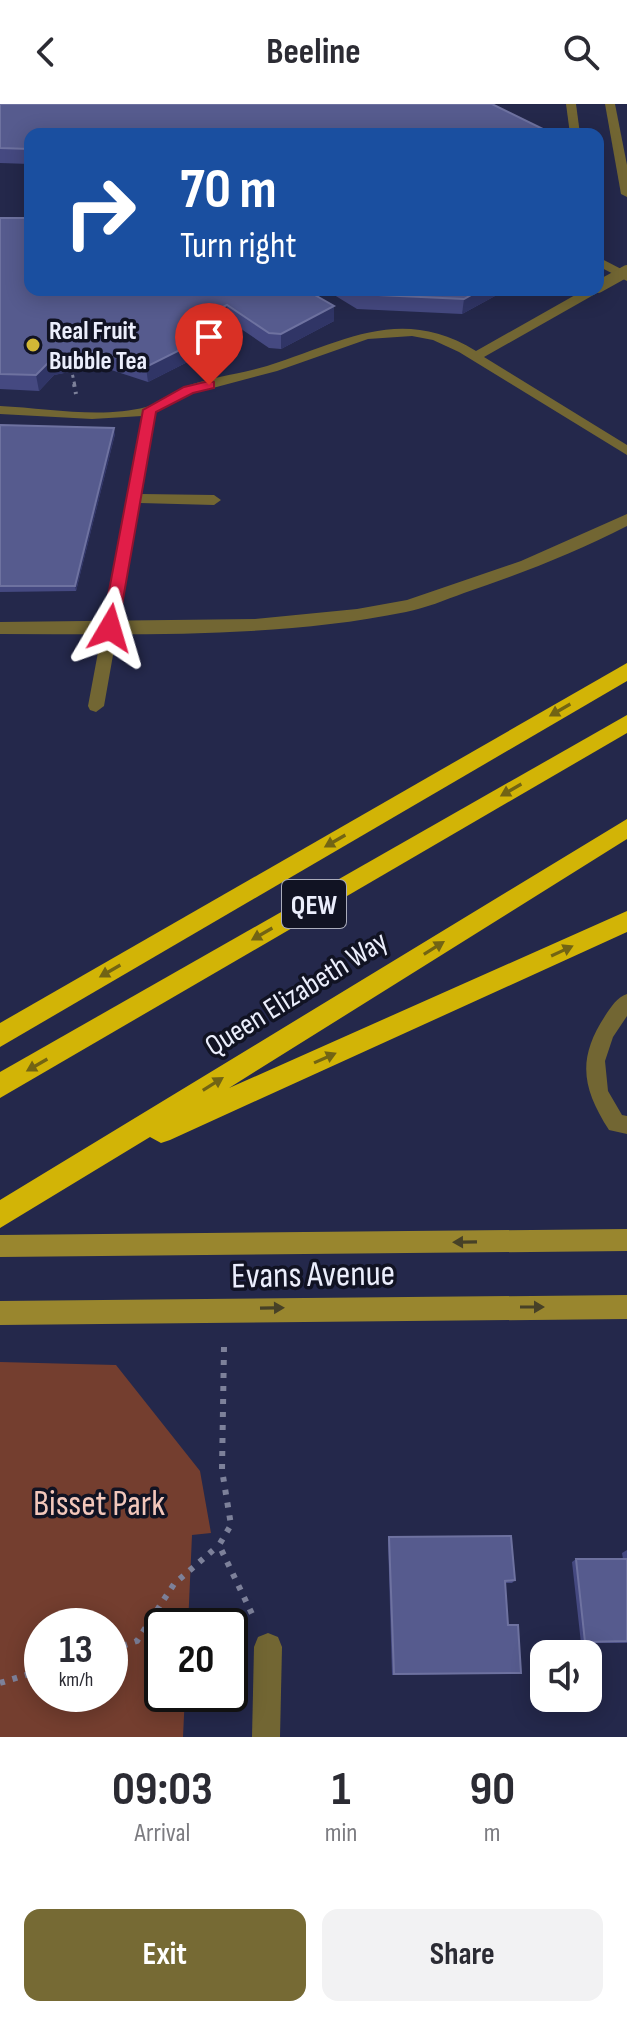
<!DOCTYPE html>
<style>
body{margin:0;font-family:"Sofia Sans Condensed",sans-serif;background:#f2f2f3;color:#2b2b33;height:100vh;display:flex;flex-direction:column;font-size:30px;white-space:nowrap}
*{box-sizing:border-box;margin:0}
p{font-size:26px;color:#7c7c81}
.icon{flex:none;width:44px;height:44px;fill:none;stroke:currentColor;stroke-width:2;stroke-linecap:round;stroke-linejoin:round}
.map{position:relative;height:1633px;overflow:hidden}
.drawer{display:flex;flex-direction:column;background:#fff;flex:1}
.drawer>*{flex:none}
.hud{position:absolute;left:24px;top:24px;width:580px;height:168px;border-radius:16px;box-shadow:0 4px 20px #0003;background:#1a4fa0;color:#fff;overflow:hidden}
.fabs{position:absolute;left:530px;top:1536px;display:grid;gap:16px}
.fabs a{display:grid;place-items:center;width:72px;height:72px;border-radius:16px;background:#fff;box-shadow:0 4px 20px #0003;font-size:40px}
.speed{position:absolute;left:24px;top:1504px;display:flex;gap:16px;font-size:40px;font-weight:700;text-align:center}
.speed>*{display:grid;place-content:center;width:104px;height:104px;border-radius:50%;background:#fff;box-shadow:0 4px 20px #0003;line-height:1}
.speed small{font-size:20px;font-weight:400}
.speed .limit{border:4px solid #111;border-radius:12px;background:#fff;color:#111}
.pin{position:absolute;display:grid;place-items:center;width:68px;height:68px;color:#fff;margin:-82px -34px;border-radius:50% 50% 50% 0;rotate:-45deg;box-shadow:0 0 8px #0007}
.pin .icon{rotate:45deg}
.me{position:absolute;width:88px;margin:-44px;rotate:7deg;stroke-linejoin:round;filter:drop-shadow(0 0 6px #0008)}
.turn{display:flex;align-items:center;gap:28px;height:168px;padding:0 24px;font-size:36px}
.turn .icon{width:104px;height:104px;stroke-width:2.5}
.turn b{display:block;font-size:56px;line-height:68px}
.eta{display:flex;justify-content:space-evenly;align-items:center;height:136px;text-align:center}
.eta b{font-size:48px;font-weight:700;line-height:56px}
.action{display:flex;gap:16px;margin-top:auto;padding:16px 24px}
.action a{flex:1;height:92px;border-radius:16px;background:#766a34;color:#fff;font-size:32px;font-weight:700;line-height:92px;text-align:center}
.action a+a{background:#f2f2f3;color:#2b2b33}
header{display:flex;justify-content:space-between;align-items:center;height:104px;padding:0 24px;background:#fff;font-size:36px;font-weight:700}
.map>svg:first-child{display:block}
</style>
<header><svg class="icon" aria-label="back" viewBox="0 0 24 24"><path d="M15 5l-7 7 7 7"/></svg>Beeline<svg class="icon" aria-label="search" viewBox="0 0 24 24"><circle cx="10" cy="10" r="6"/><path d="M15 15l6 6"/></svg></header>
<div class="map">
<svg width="627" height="1633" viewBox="0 0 627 1633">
<rect width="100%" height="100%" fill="#24284b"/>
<path fill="#743e2f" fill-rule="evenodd" d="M 0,1258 L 116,1261 L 200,1367 L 211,1429 L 192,1431 L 188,1522 L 162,1522 L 162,1590 L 185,1590 L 183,1633 L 0,1633 ZM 42,1522 L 110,1522 L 110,1590 L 42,1590 Z"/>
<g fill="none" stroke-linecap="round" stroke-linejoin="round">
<polyline stroke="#7d819a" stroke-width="3" stroke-dasharray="3 4" stroke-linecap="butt" points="71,264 75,282"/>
<polyline stroke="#7d819a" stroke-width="4" stroke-dasharray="3 5" stroke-linecap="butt" points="74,280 76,290"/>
<g stroke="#7d819a" stroke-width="6" stroke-dasharray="5 8" stroke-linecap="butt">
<polyline points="224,1243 222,1366 231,1421 219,1441 254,1514"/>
<polyline points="110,1546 137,1537 174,1480 219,1441"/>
<polyline points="0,1579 42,1566"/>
</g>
<g fill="#726633" fill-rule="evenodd">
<polygon points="566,0 576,0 580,30 570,30"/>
<polygon points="605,0 615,0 627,61 627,93 621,90"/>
<polygon points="598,153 627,168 627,177 598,162"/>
<path d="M 598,184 L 599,186 L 597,189 L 484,253 L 627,341 L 627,351 L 459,248 L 433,236 L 412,232 L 368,235 L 277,267 L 194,289 L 156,308 L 142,390 L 214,391 L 221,396 L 214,401 L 140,399 L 104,602 L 96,608 L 90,606 L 88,602 L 142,312 L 92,315 L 0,310 L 0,302 C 46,304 101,315 146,303 C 160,299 171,288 184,283 C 211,273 239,270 267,262 C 342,239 399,200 476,247 L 584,186 Z"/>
<path d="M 627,890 L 627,912 L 613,933 L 605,957 L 608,987 L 622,1011 L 627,1012 L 627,1030 L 609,1026 C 582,984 577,955 605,912 C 611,903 617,893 627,890 Z"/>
</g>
<polygon fill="#726633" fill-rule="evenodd" points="268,1529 278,1533 282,1543 280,1633 252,1633 254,1543 258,1533"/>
<path fill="#726633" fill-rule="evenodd" d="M 627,410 L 627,422 C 575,449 520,470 464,489 C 445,496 426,504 406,508 C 273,535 135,530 0,530 L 0,518 L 255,515 L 357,505 L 407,496 L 521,457 Z"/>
<g fill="#99862e" fill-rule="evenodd">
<polygon points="627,1125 627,1147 0,1153 0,1131"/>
<polygon points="627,1191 627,1215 0,1221 0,1197"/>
</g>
<g fill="#d2b406" fill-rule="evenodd">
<polygon points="627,559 627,577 0,943 0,919"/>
<polygon points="627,611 627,629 0,994 0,968"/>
<polygon points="627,715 627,735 229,984 627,807 627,828 170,1036 161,1039 150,1033 0,1124 0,1096"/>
</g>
<polyline stroke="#726633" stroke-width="12" points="598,183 627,167"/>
</g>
<g fill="#454981">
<polygon points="0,0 30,30 30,60 0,59"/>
<polygon points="0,114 317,192 334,202 334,217 281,245 269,244 228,216 222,219 229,237 148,278 99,262 54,271 39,287 0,285"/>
<polygon points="326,186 506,186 462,210 357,205"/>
<polygon points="0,321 115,330 76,487 0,488"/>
<polygon points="389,1433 515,1476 512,1479 505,1479 508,1521 521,1569 392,1571 388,1436"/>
<polygon points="627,1446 627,1539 581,1539 572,1458 576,1455 623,1455 622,1449"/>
</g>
<g fill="#303566">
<polygon points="480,186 506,186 462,210 464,195"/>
<polygon points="227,201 228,216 209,225 208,210"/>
<polygon points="334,202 334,217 281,245 281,230"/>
<polygon points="228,222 229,237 148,278 146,263"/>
<polygon points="97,247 99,262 54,271 39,287 36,271 51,256"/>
<polygon points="114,324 115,330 76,487 75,482"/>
</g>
<g fill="#565b8e" stroke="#6e72a0" stroke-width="2">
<polygon points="0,0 492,0 547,27 548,30 30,30 30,45 0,44"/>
<polygon points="0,114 30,114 30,186 316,186 315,191 334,202 281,230 269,229 227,201 208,210 228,222 146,263 97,247 51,256 36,271 0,270"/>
<polygon points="350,186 480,186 464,195 357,190"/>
<polygon points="0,321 114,324 75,482 0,482"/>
<polygon points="511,1432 515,1476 505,1477 508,1521 518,1521 521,1569 394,1570 389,1433"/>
<polygon points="576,1455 627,1455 627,1537 585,1538"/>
</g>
<defs><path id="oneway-solid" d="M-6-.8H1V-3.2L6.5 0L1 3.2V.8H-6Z" transform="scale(2)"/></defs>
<g fill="#726414">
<use href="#oneway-solid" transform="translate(560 606) rotate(150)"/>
<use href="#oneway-solid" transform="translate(511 686) rotate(150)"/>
<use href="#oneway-solid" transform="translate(335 737) rotate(150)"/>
<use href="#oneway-solid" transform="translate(262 830) rotate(150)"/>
<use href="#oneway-solid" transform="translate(434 844) rotate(-32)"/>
<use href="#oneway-solid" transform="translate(562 847) rotate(-25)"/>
<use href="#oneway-solid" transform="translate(110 867) rotate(150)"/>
<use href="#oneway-solid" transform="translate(325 954) rotate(-24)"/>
<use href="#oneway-solid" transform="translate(37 961) rotate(150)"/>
<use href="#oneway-solid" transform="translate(213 980) rotate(-32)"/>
</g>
<g fill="#474127">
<use href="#oneway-solid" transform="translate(465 1138) rotate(179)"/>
<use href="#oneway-solid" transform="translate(532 1203)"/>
<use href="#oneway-solid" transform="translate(272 1204) rotate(-1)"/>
</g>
<polygon fill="#e11d48" stroke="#92132f" stroke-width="2" points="209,277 214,278 214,284 193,289 156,308 118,524 110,529 105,528 102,524 143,306 184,283"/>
<circle fill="#d2b736" stroke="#111323" stroke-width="3" cx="33" cy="241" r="8"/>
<g text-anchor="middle" stroke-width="7" stroke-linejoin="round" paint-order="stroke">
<g font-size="26" font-weight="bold" fill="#ebeefc" stroke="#111323" text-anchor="start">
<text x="49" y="235">Real Fruit<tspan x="49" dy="30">Bubble Tea</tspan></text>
</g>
<rect fill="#111323" stroke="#aaacbb" stroke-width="2" x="282" y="776" width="64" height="48" rx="6"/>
<g font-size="28" font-weight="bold" fill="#ebeefc">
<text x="314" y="810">QEW</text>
</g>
<g font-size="30" fill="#ebeefc" stroke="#111323">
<text transform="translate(296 889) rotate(-32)" y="10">Queen Elizabeth Way</text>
</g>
<g font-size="36" fill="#ebeefc" stroke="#111323">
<text transform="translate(313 1169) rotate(-1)" y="13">Evans Avenue</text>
</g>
<g font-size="36" fill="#f2c7bb" stroke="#111323">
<text x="99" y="1411">Bisset Park</text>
</g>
</g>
</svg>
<div class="fabs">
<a><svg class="icon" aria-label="sound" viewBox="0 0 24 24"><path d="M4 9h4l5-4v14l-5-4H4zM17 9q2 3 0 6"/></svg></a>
</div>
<div class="speed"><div>13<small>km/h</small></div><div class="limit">20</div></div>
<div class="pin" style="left:209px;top:281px;background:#d93025"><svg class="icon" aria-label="arrive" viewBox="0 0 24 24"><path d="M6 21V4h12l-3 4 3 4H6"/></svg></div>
<svg class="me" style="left:110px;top:524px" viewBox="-20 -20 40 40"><path d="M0-17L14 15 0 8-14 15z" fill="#e11d48" stroke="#fff" stroke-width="4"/></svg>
<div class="hud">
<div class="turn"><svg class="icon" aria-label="right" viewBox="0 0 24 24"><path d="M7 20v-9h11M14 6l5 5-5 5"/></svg><div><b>70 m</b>Turn right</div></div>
</div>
</div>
<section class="drawer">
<div class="eta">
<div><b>09:03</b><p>Arrival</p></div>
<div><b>1</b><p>min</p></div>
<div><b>90</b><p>m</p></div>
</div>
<div class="action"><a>Exit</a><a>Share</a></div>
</section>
